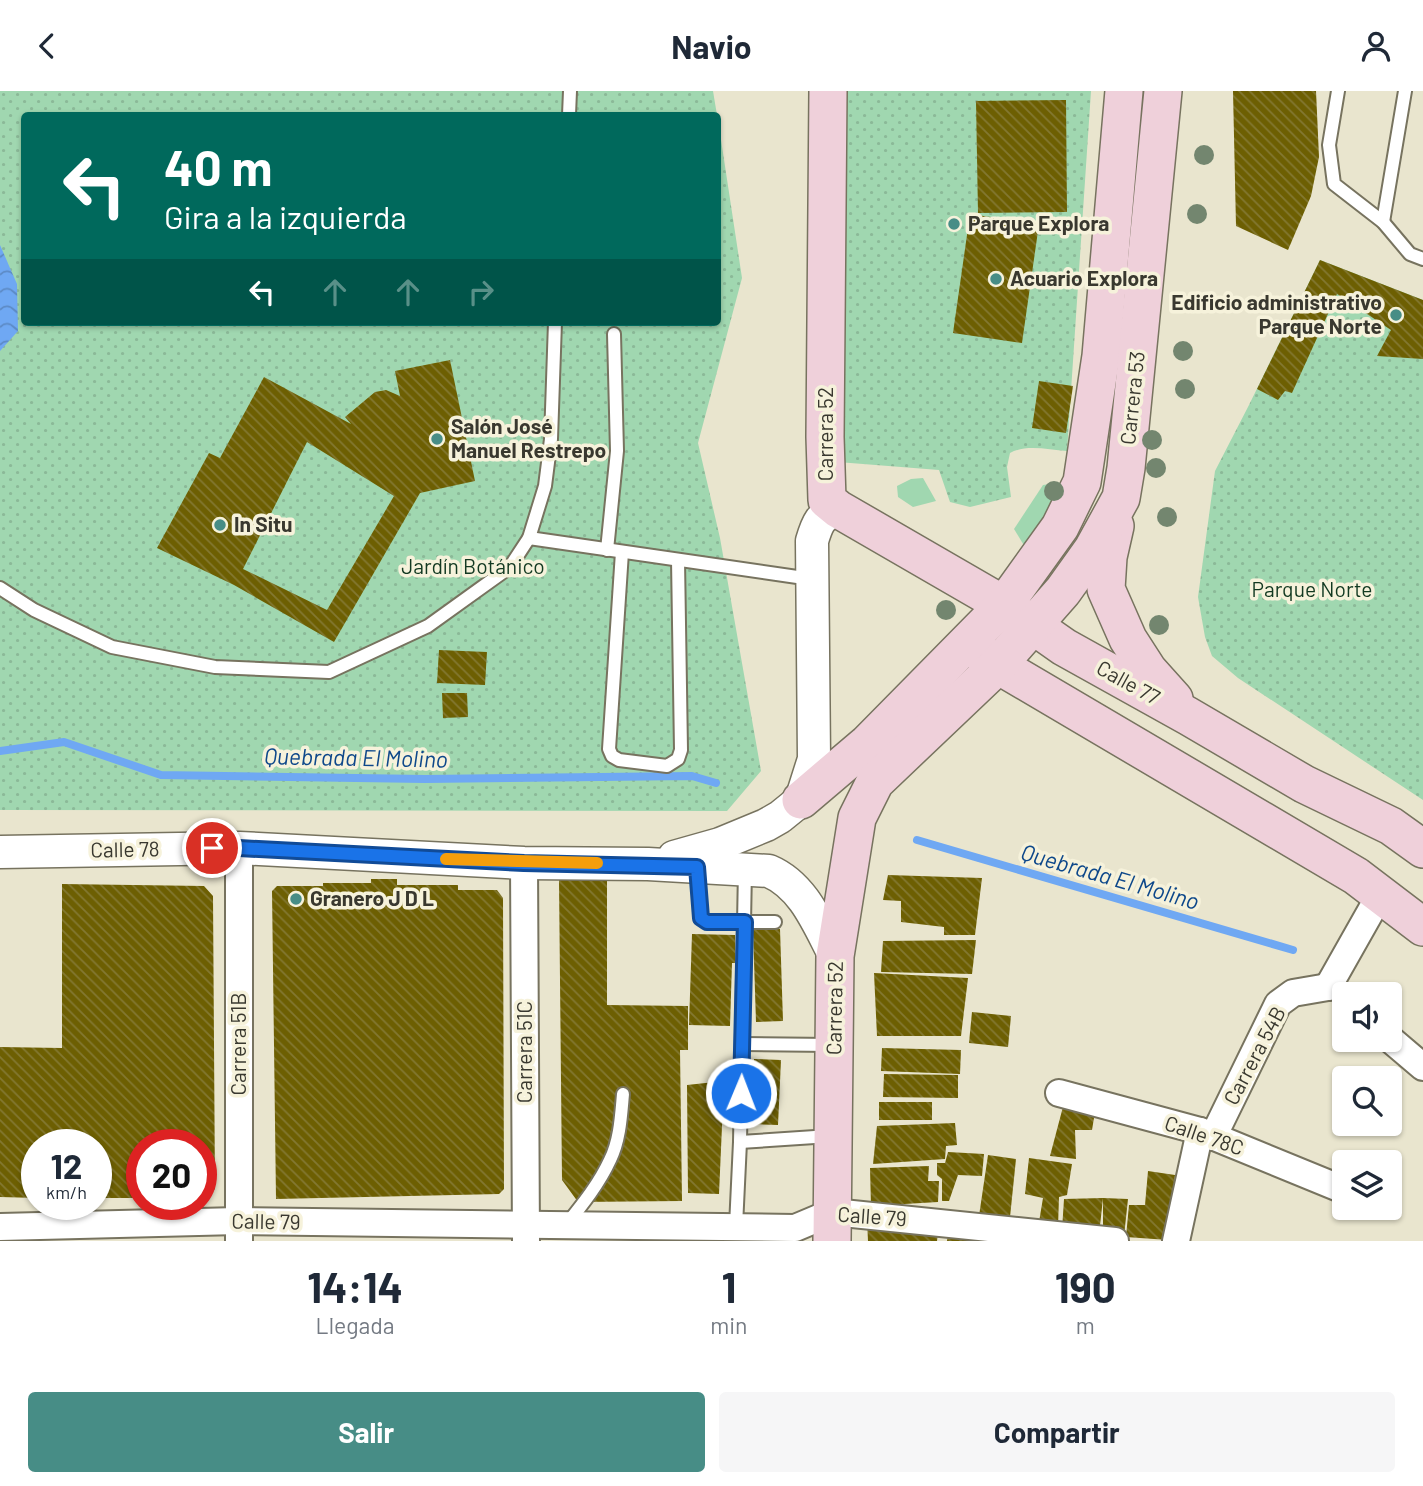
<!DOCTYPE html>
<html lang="es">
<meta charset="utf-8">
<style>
body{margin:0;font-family:Barlow,sans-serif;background:#f6f6f7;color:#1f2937;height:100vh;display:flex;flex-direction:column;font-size:26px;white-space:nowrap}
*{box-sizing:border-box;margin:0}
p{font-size:23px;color:#747a83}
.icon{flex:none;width:38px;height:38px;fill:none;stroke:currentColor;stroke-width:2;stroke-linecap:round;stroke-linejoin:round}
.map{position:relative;height:1150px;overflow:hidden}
.panel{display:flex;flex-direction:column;background:#fff;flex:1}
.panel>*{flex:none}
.banner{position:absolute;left:21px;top:21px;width:700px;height:214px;border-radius:7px;box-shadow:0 2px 5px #0004;background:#00695c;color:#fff;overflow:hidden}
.fabs{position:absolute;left:1332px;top:891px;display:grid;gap:14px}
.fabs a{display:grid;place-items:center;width:70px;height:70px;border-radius:7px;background:#fff;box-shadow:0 2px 5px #0004;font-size:35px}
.speed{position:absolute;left:21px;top:1038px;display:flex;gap:14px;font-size:35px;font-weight:700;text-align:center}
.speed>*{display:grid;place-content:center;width:91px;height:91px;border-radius:50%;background:#fff;box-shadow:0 2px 5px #0004;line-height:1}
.speed small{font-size:18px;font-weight:400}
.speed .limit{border:10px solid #d22;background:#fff;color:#111}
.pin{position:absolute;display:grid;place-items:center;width:60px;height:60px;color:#fff;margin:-30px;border:4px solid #fff;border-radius:50%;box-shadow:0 2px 7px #0007}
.me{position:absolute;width:77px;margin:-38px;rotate:1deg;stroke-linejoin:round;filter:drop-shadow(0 0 5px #0008)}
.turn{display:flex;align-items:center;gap:24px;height:147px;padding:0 28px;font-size:32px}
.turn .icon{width:91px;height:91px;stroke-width:2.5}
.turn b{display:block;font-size:49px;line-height:60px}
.lanes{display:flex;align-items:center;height:66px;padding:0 28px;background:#0003;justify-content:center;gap:35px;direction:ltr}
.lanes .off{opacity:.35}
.eta{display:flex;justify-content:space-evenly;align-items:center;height:119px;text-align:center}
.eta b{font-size:42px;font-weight:700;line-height:49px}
.cta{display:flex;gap:14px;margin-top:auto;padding:14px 28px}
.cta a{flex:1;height:80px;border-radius:7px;background:#478d86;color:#fff;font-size:28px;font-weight:700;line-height:80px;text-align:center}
.cta a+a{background:#f6f6f7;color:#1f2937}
header{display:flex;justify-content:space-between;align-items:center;height:91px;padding:0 28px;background:#fff;font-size:32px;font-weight:700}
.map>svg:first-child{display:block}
</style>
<header><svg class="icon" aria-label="back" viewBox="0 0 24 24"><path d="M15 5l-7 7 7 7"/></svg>Navio<svg class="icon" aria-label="person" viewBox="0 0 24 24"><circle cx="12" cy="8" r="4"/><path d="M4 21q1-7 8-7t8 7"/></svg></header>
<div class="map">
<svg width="1423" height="1150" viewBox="0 0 1423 1150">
<defs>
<pattern id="park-dots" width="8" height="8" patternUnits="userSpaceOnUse" patternTransform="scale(1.75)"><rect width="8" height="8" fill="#a0d7b0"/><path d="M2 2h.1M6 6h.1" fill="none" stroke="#8bb998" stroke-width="1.8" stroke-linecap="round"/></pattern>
<pattern id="water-waves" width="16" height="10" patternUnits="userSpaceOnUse" patternTransform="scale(1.75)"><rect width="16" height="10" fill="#6fa8f3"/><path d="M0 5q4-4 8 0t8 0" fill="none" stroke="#5c8ac5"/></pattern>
<pattern id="building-back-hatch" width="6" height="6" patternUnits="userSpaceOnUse" patternTransform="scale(1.75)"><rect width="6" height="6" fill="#6d5f02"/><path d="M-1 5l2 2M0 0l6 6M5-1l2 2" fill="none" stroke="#837832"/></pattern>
</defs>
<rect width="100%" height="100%" fill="#e9e5ce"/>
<g fill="#a0d7b0">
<polygon points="923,387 936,410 913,416 898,406 897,395 911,388"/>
<polygon points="1064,391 1059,408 1025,456 1014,438 1043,394"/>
</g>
<g fill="url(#park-dots)">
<polygon points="0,0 713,0 717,24 24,24 24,231 718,231 718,29 742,187 698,352 720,447 761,680 727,720 0,719"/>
<path d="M 827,0 L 1091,0 L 1067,360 C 1048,359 1027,353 1010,362 L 1007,376 L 1011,406 L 970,416 L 950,411 L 939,379 L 825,370 Z"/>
<polygon points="1320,169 1423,209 1423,709 1238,587 1212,565 1205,546 1198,506 1215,380 1249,314"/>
</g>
<polygon fill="url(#water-waves)" points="0,154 17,193 18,240 0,260"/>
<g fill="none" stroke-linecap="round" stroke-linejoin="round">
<g stroke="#6fa8f3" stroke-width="8">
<polyline points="0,660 64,651 161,684 425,688 692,685 716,692"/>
<polyline points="917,749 1293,859"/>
</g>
</g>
<g fill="url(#building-back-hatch)" fill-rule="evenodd">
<polygon points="1233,0 1316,0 1319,66 1311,105 1288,159 1236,135"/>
<polygon points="1066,9 1067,121 978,122 976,10"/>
<polygon points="970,123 1039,133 1022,252 953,242"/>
<polygon points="1320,169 1423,209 1423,268 1377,265 1391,239 1337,203 1292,302 1285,300 1278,309 1257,298"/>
<path d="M 450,269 L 475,390 L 420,402 L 334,551 L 234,494 L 157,457 L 209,362 L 220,367 L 264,286 L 351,333 L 345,326 L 375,301 L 386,299 L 400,305 L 395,280 ZM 307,351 L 394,405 L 327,519 L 243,478 Z"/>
<polygon points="1039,290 1073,295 1066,342 1032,337"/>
<polygon points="439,559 487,561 485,594 437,592"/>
<polygon points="442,602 467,602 468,626 443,627"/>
<polygon points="888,784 982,787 975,844 944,844 944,836 901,831 901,810 883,809"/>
<polygon points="371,788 397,788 397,794 458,794 458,799 497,799 503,807 504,1098 499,1103 276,1108 272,800 277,795 323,795 323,792 371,792"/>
<polygon points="607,788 607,914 688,915 688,959 680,959 682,1110 578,1111 562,1089 559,789"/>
<polygon points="62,793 204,795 213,805 215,1098 203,1107 201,1107 201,1054 142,1054 142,1107 96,1107 96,1054 37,1054 37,1107 0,1106 0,956 62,957"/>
<polygon points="780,838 783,930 756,931 753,839"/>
<polygon points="692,843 735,844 735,872 732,872 730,935 689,934"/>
<polygon points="976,849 972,883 881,881 883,850"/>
<polygon points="874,882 968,887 961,945 877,945"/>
<polygon points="972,921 1011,925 1008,956 969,952"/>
<polygon points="882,957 961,959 960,983 881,980"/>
<polygon points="754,968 781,969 778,1034 751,1033"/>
<polygon points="884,983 958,984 958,1007 883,1006"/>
<polygon points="724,990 719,1103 688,1102 687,994"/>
<rect x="879" y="1011" width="53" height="18"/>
<polygon points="1064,1012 1096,1015 1092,1039 1075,1039 1076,1068 1050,1065"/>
<polygon points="955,1032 957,1054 946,1055 945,1068 873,1073 877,1035"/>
<polygon points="948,1061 984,1063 982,1085 958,1084 949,1110 942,1110 942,1088 937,1084 937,1072 945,1072"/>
<polygon points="988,1064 1016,1068 1010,1126 979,1125"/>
<polygon points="1029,1067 1072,1073 1067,1104 1059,1106 1058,1136 1038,1137 1043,1107 1025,1103"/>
<polygon points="929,1075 928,1090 939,1090 938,1111 871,1115 870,1077"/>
<polygon points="1148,1080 1175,1084 1168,1149 1126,1146 1129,1114 1145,1114"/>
<polygon points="1103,1107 1128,1108 1124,1145 1103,1145 1103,1107 1099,1144 1062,1139 1064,1108"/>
<polygon points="867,1129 939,1135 937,1150 868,1150"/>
<polygon points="949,1137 978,1140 977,1150 947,1150"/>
</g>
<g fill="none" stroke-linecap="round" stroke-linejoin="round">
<g stroke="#77735f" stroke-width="16">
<g id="service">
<polyline points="1338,0 1329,54 1334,93 1383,131 1410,163 1423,168"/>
<polyline points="569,24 570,0"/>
<polyline points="1383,131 1405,0"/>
<polyline points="529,447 811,488"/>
<polyline points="607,459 617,360 614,243"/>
<polyline points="622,461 609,658 612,665 619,669 667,675 678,668 681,659 678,469"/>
<polyline points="0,497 34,519 112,556 215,576 329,581 428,535 510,476 529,447 545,395 551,348 555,231"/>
<polyline points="697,776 701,827 707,831 775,831"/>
<polyline points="742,953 832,954"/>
<polyline points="740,1051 830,1045"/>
<polyline points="53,1113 54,1135"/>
<path d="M 566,1134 C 582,1114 599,1093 610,1069 C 620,1049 621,1025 623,1003"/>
<polyline points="736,1135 740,1051 745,778"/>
</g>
</g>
<g stroke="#77735f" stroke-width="30">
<g id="minor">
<polyline points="239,757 239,1150"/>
<polyline points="524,772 526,1150"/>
<polyline points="1328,896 1380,804"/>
<polyline points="1390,948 1423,976"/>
<polyline points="1059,1002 1200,1040 1344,1099"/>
<polyline points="1213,1046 1278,913 1293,902 1328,896"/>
<polyline points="0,1136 238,1130 795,1137 833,1121 1115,1150"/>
<polyline points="1176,1150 1200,1040"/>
</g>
</g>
<g stroke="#77735f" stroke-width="35">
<g id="tertiary">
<path d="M 0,761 L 239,757 L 524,772 L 648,773 L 769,780 C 804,795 818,833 835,865"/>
<path d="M 674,766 L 720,753 L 766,734 L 780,726 L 801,709 L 814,668 L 812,450 C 817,433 820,424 838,418"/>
</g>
</g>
<g stroke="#77735f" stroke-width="40">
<g id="secondary">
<polyline points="828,0 825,346 827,409 838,418 1004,514 1064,556 1188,625 1304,693 1391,735 1423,758"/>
<polyline points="1115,435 1108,466 1106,498 1128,548 1148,579 1174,608"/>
<polyline points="980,561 998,574 1356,785 1423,836"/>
<polyline points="801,709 868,652 1004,514 1060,436 1082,391 1101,265 1124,0"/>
<polyline points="832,1150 835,865 857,727 875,691 998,574 1063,500 1093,458 1121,407 1126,377 1163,0"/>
</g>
</g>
<use href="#service" stroke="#fff" stroke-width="12"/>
<use href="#minor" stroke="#fff" stroke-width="26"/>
<use href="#tertiary" stroke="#fff" stroke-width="32"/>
<use href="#secondary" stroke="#efd0da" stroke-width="37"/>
</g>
<g fill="#73866f">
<circle cx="1204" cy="64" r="10"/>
<circle cx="1197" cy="123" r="10"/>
<circle cx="1183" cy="260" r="10"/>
<circle cx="1185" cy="298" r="10"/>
<circle cx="1152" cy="349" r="10"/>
<circle cx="1156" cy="377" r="10"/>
<circle cx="1054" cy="400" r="10"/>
<circle cx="1167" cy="426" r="10"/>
<circle cx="946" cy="519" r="10"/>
<circle cx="1159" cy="534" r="10"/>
</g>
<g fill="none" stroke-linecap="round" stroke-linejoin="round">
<g stroke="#114b97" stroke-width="18">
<polyline id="route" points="212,757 239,757 524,772 697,776 701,827 707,831 745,831 741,1002"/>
</g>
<use href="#route" stroke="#1a73e8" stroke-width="12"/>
<polyline stroke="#f59e0b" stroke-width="12" points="446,768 597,772"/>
</g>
<g fill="#478d86" stroke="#f6f2db" stroke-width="2.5">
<circle cx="954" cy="133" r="7"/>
<circle cx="996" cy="188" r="7"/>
<circle cx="1396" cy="224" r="7"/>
<circle cx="437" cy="348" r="7"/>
<circle cx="220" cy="434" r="7"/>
<circle cx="296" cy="808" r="7"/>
</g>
<g text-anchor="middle" stroke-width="7" stroke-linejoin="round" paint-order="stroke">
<g font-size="21" font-weight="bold" fill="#39382f" stroke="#f6f2db" text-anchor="start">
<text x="968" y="140">Parque Explora</text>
<text x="1010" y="195">Acuario Explora</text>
<text x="1382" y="219" text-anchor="end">Edificio administrativo<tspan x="1382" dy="24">Parque Norte</tspan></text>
<text x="451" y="343">Salón José<tspan x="451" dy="24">Manuel Restrepo</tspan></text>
<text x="234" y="441">In Situ</text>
<text x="310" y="815">Granero J D L</text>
</g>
<g font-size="21" fill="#39382f" stroke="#f6f2db">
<text transform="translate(1133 307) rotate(-84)" y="7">Carrera 53</text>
<text transform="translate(826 343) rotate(-90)" y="7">Carrera 52</text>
<text transform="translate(1128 592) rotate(29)" y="7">Calle 77</text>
<text transform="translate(125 759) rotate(-1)" y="7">Calle 78</text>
<text transform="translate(835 917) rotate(-89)" y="7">Carrera 52</text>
<text transform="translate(239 953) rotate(-90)" y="7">Carrera 51B</text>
<text transform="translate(525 961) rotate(-90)" y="7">Carrera 51C</text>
<text transform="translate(1255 965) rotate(-62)" y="7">Carrera 54B</text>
<text transform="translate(1204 1045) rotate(19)" y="7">Calle 78C</text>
<text transform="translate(872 1126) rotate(4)" y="7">Calle 79</text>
<text transform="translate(266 1131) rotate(1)" y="7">Calle 79</text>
</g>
<g font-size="21" fill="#123921" stroke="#f6f2db">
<text x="473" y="483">Jardín Botánico</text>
<text x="1312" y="506">Parque Norte</text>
</g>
<g font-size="23" font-style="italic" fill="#0e488a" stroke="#f6f2db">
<text transform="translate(356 667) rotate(1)" y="8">Quebrada El Molino</text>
<text transform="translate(1110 786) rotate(16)" y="8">Quebrada El Molino</text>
</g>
</g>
</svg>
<div class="fabs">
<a><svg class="icon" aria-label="sound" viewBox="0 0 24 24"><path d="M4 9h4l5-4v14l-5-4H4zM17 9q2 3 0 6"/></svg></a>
<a><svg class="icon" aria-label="search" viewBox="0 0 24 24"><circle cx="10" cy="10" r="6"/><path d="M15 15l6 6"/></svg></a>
<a><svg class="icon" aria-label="layers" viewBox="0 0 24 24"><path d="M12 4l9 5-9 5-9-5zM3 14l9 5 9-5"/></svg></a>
</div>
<div class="speed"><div>12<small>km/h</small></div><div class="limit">20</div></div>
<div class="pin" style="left:212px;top:757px;background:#d93025"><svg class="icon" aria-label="arrive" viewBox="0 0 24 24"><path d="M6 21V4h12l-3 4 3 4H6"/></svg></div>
<svg class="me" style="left:741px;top:1002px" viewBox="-20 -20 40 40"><circle r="17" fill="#1a73e8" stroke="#fff" stroke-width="3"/><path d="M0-11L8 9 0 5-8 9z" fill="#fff"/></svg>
<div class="banner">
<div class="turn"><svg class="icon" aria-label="left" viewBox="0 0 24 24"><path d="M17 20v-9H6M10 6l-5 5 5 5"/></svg><div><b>40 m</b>Gira a la izquierda</div></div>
<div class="lanes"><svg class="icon" aria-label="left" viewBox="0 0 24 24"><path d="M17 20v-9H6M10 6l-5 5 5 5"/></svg><svg class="icon off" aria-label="ahead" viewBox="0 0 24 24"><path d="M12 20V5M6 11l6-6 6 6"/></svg><svg class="icon off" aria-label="ahead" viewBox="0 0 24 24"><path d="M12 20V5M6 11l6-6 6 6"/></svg><svg class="icon off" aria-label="right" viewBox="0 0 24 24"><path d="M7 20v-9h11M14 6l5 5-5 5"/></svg></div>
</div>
</div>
<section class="panel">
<div class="eta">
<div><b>14:14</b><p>Llegada</p></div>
<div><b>1</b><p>min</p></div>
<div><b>190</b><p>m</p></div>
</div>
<div class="cta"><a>Salir</a><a>Compartir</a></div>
</section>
